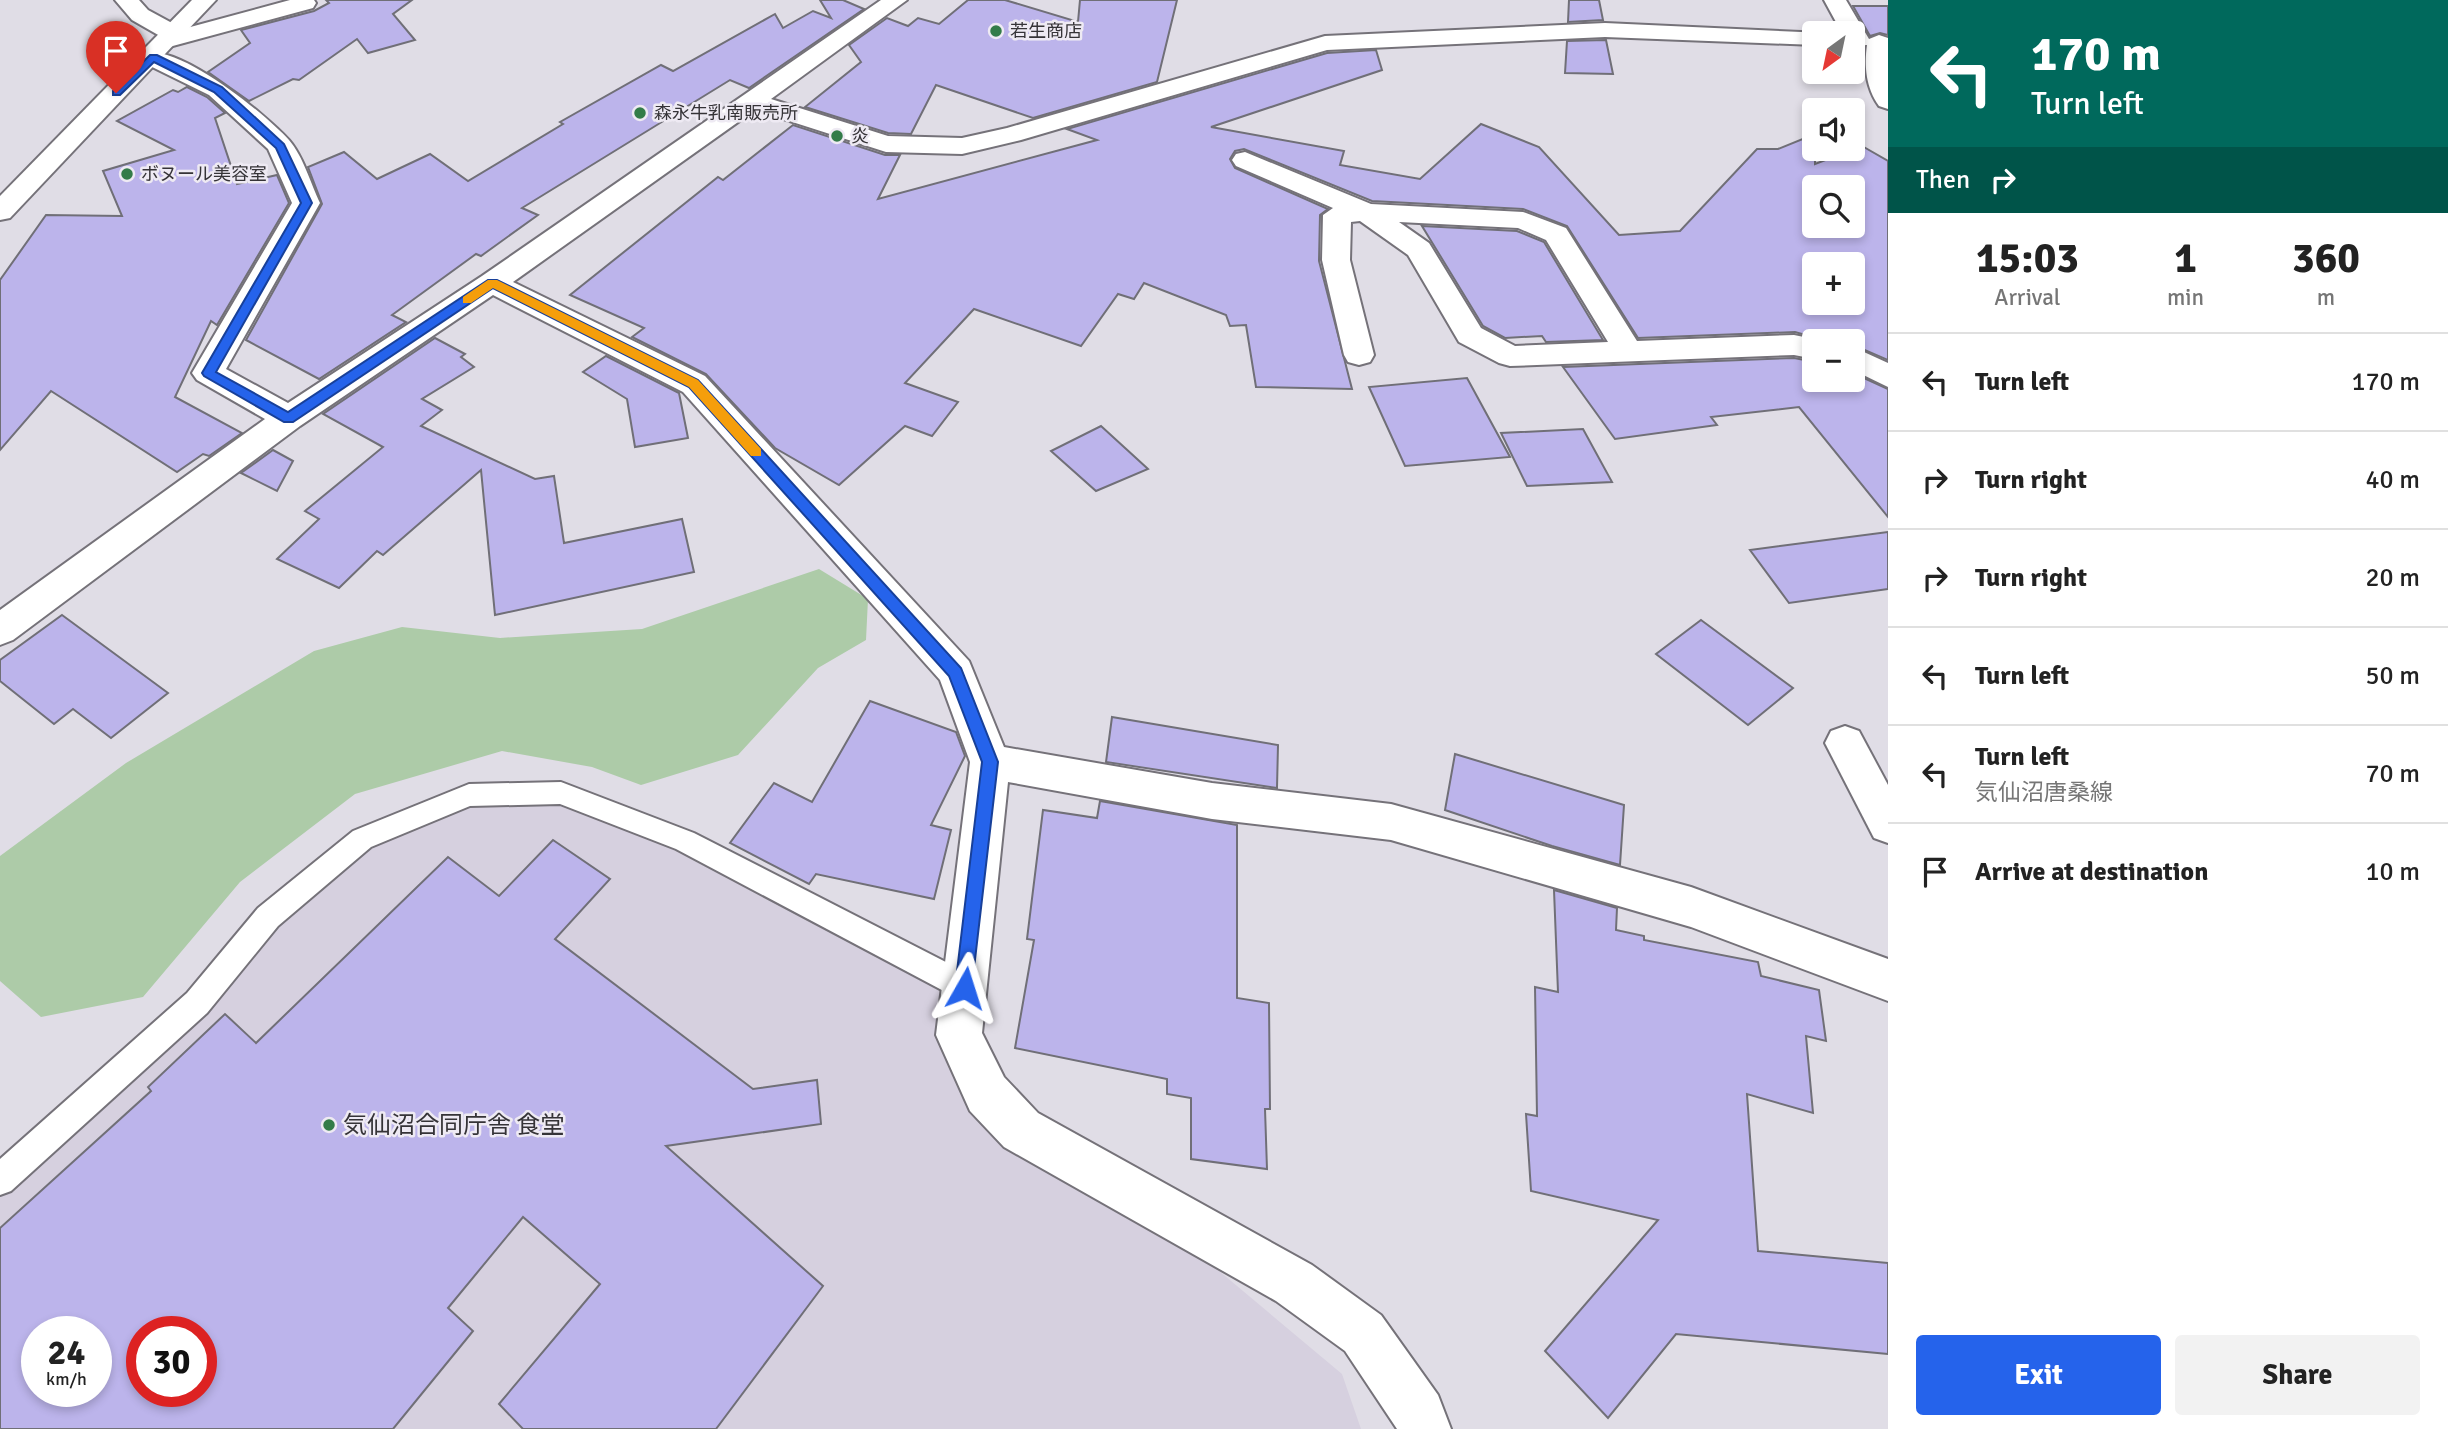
<!DOCTYPE html>
<meta charset="utf-8">
<style>
body{margin:0;font-family:Signika,"Noto Sans JP",sans-serif;background:#f2f2f2;color:#222;height:100vh;display:flex;flex-direction:column;font-size:26px;white-space:nowrap}
*{box-sizing:border-box;margin:0}
p{font-size:23px;color:#767676}
.icon{flex:none;width:38px;height:38px;fill:none;stroke:currentColor;stroke-width:2;stroke-linecap:round;stroke-linejoin:round}
.map{position:relative;flex:1;overflow:hidden}
.sheet{display:flex;flex-direction:column;background:#fff;width:560px}
.sheet>*{flex:none}
.top-card{background:#00695c;color:#fff;overflow:hidden}
.needle{width:46px;rotate:213deg}
.buttons{position:absolute;left:1802px;top:21px;display:grid;gap:14px}
.buttons a{display:grid;place-items:center;width:63px;height:63px;border-radius:7px;background:#fff;box-shadow:0 4px 10px #0003;font-size:35px}
.speed{position:absolute;left:21px;top:1316px;display:flex;gap:14px;font-size:35px;font-weight:700;text-align:center}
.speed>*{display:grid;place-content:center;width:91px;height:91px;border-radius:50%;background:#fff;box-shadow:0 4px 10px #0003;line-height:1}
.speed small{font-size:18px;font-weight:400}
.speed .limit{border:10px solid #d22;background:#fff;color:#111}
.pin{position:absolute;display:grid;place-items:center;width:60px;height:60px;color:#fff;margin:-72px -30px;border-radius:50% 50% 50% 0;rotate:-45deg;box-shadow:0 0 7px #0007}
.pin .icon{rotate:45deg}
.me{position:absolute;width:77px;margin:-38px;rotate:6deg;stroke-linejoin:round;filter:drop-shadow(0 0 5px #0008)}
.turn{display:flex;align-items:center;gap:24px;height:147px;padding:0 28px;font-size:32px}
.turn .icon{width:91px;height:91px;stroke-width:2.5}
.turn b{display:block;font-size:49px;line-height:60px}
.then{display:flex;align-items:center;height:66px;padding:0 28px;background:#0003;gap:14px;font-size:26px}
.eta{display:flex;justify-content:space-evenly;align-items:center;height:119px;text-align:center}
.eta b{font-size:42px;font-weight:700;line-height:49px}
.cta{display:flex;gap:14px;margin-top:auto;padding:14px 28px}
.cta a{flex:1;height:80px;border-radius:7px;background:#2563eb;color:#fff;font-size:28px;font-weight:700;line-height:80px;text-align:center}
.cta a+a{background:#f2f2f2;color:#222}
ul{padding:0;list-style:none}
li{display:flex;align-items:center;gap:21px;height:98px;padding:0 28px;border-top:2px solid #e0e0e0}
li div{flex:1}
li b{display:block;font-size:26px}
li em{font-style:normal}
main{display:flex;flex:1;min-height:0}
.map>svg:first-child{display:block}
</style>
<main>
<div class="map">
<svg width="1888" height="1429" viewBox="0 0 1888 1429">
<rect width="100%" height="100%" fill="#e0dde6"/>
<path fill="#d6d0df" fill-rule="evenodd" d="M 561,793 L 965,987 L 1009,1095 L 1342,1374 L 1361,1429 L 0,1429 L 0,1181 L 362,839 L 441,807 ZM 37,1332 L 96,1332 L 96,1391 L 37,1391 ZM 142,1332 L 201,1332 L 201,1391 L 142,1391 Z"/>
<polygon fill="#adcba8" points="819,569 868,599 866,640 818,668 738,755 641,785 592,767 502,751 355,794 240,882 143,997 41,1017 0,981 0,856 126,763 314,651 402,627 500,638 642,629"/>
<g fill="#bcb4eb" stroke="#706f77" stroke-width="2" fill-rule="evenodd">
<polygon points="326,0 412,0 393,14 415,40 368,53 357,39 299,80 293,79 249,101 208,72 250,43 241,30 314,11 329,3"/>
<polygon points="820,0 843,0 864,9 749,88 730,80 522,208 538,215 481,256 476,254 392,315 406,322 319,379 246,340 322,204 308,167 344,152 377,179 430,154 468,181 563,124 560,122 661,65 673,71 775,14 783,28 813,11 831,18"/>
<polygon points="968,0 1005,0 1078,22 1080,0 1177,0 1157,82 1033,118 936,85 911,134 888,133 805,107 861,62 849,45 887,18 908,26 918,18 939,24"/>
<polygon points="1569,0 1599,0 1603,20 1568,22"/>
<polygon points="1853,6 1888,6 1888,35 1880,33 1870,36"/>
<polygon points="1606,40 1613,74 1565,73 1567,41"/>
<path d="M 1376,50 L 1382,70 L 1211,127 L 1344,151 L 1340,165 L 1420,179 L 1481,124 L 1539,147 L 1619,235 L 1680,231 L 1757,149 L 1778,149 L 1815,134 L 1815,164 L 1862,146 L 1888,161 L 1888,360 L 1853,345 L 1853,341 L 1827,341 L 1795,332 L 1638,338 L 1567,226 L 1523,209 L 1372,201 L 1244,149 L 1235,151 L 1230,159 L 1235,168 L 1328,209 L 1320,215 L 1319,261 L 1352,389 L 1256,387 L 1246,325 L 1230,326 L 1226,315 L 1144,283 L 1134,299 L 1118,294 L 1081,346 L 974,309 L 905,383 L 958,402 L 932,436 L 905,426 L 839,485 L 775,448 L 706,374 L 632,337 L 644,328 L 570,295 L 718,177 L 723,180 L 793,125 L 885,155 L 900,155 L 878,199 L 1097,140 L 1067,129 L 1327,53 ZM 1815,187 L 1853,187 L 1853,226 L 1815,226 ZM 1815,264 L 1853,264 L 1853,303 L 1815,303 Z"/>
<polygon points="187,87 207,97 225,113 215,118 237,184 277,175 289,203 217,325 211,321 175,397 242,433 209,456 203,454 177,472 51,391 0,450 0,280 46,215 122,216 103,171 174,150 117,121 173,90 178,92"/>
<polygon points="1422,226 1517,231 1544,242 1603,340 1546,342 1542,336 1505,338 1483,326"/>
<polygon points="435,338 465,354 461,357 474,367 422,399 442,410 421,426 535,479 554,476 564,543 682,519 694,572 495,615 481,470 383,555 377,551 339,588 277,559 319,519 305,511 383,447 323,414"/>
<polygon points="606,356 679,393 688,438 635,447 627,399 583,372"/>
<polygon points="1794,358 1815,362 1815,380 1853,380 1853,373 1888,389 1888,517 1799,407 1711,417 1717,425 1615,439 1563,367"/>
<polygon points="1467,378 1510,457 1405,466 1369,387"/>
<polygon points="1101,426 1148,469 1096,491 1051,451"/>
<polygon points="1583,429 1612,482 1527,486 1501,433"/>
<polygon points="273,450 293,461 277,491 241,473"/>
<polygon points="1888,532 1888,589 1789,603 1750,550"/>
<polygon points="62,615 168,693 111,738 73,709 54,724 0,681 0,660"/>
<polygon points="1701,620 1793,688 1748,725 1656,654"/>
<polygon points="870,701 956,732 965,756 931,825 951,830 934,899 816,874 809,884 730,843 774,783 812,802"/>
<polygon points="1112,717 1278,745 1277,788 1106,762"/>
<polygon points="1455,754 1624,805 1620,865 1552,846 1445,810"/>
<polygon points="1100,801 1237,825 1237,998 1269,1003 1270,1109 1265,1109 1267,1169 1191,1159 1191,1098 1167,1094 1167,1079 1015,1048 1034,940 1027,939 1043,810 1097,818"/>
<path d="M 553,840 L 610,879 L 555,939 L 753,1089 L 817,1080 L 821,1124 L 666,1146 L 823,1286 L 716,1429 L 523,1429 L 499,1404 L 600,1284 L 523,1217 L 448,1308 L 473,1331 L 393,1429 L 0,1429 L 0,1228 L 151,1091 L 148,1087 L 225,1014 L 256,1043 L 448,857 L 499,896 ZM 37,1332 L 96,1332 L 96,1391 L 37,1391 ZM 142,1332 L 201,1332 L 201,1391 L 142,1391 Z"/>
<polygon points="1554,890 1617,908 1616,930 1644,936 1644,940 1758,962 1761,976 1819,990 1826,1041 1806,1036 1813,1113 1747,1094 1758,1251 1888,1263 1888,1354 1676,1334 1608,1418 1545,1351 1658,1220 1531,1191 1526,1114 1537,1116 1535,987 1558,992"/>
</g>
<g fill="none" stroke-linecap="round" stroke-linejoin="round">
<g stroke="#757279" stroke-width="4">
<polygon id="service" points="561,782 694,833 975,977 979,987 975,997 965,1001 955,997 676,849 560,804 470,806 371,847 278,926 207,1013 11,1191 0,1195 0,1159 187,993 258,908 353,831 469,784"/>
</g>
<g stroke="#757279" stroke-width="4">
<g id="minor">
<polygon points="115,0 139,0 148,10 183,29 290,0 314,0 316,3 313,8 169,47 161,45 157,40 160,36 132,20"/>
<path d="M 881,0 L 907,0 L 771,99 L 888,136 L 962,138 L 1007,128 L 1325,36 L 1605,23 L 1824,33 L 1815,33 L 1815,45 L 1605,37 L 1327,50 L 1021,140 L 962,154 L 886,152 L 755,110 L 513,282 L 705,376 L 969,661 L 1004,747 L 1212,783 L 1391,804 L 1691,887 L 1888,959 L 1888,1001 L 1691,927 L 1391,840 L 1212,819 L 1008,782 L 982,1033 L 1004,1077 L 1038,1113 L 1312,1265 L 1381,1315 L 1438,1395 L 1451,1429 L 1397,1429 L 1345,1351 L 1276,1301 L 1004,1147 L 970,1111 L 936,1035 L 970,762 L 940,680 L 683,392 L 493,295 L 300,426 L 13,640 L 0,645 L 0,610 L 265,419 L 197,380 L 192,373 L 292,203 L 268,149 L 209,95 L 144,63 L 141,58 L 144,53 C 180,44 265,114 289,140 C 303,156 311,184 320,203 L 226,369 L 288,403 L 482,276 Z"/>
<path d="M 1824,0 L 1846,0 L 1869,39 L 1879,35 L 1888,38 L 1888,109 L 1879,106 C 1866,88 1864,66 1867,45 L 1853,46 L 1853,33 L 1842,33 Z"/>
<path d="M 1245,152 L 1371,204 L 1523,212 L 1566,228 L 1637,341 L 1794,335 L 1824,341 L 1815,341 L 1815,359 L 1794,355 L 1510,366 L 1499,363 L 1459,342 L 1408,255 L 1360,221 L 1351,222 L 1350,260 L 1374,355 L 1370,362 L 1359,365 L 1348,362 L 1344,355 L 1322,260 L 1323,215 L 1333,208 L 1236,166 L 1232,160 L 1236,154 ZM 1399,222 L 1518,228 L 1546,240 L 1608,342 L 1515,346 L 1481,328 L 1429,243 Z"/>
<polygon points="1853,347 1888,363 1888,387 1853,370"/>
<polygon points="1845,726 1859,731 1888,785 1888,843 1874,838 1825,743 1831,731"/>
</g>
</g>
<g stroke="#757279" stroke-width="4">
<polygon id="primary" points="192,0 216,0 10,218 0,220 0,196"/>
</g>
<use href="#service" fill="#fff" fill-rule="evenodd"/>
<use href="#minor" fill="#fff" fill-rule="evenodd"/>
<use href="#primary" fill="#fff" fill-rule="evenodd"/>
</g>
<polygon fill="#2563eb" stroke="#184099" stroke-width="2" points="150,55 157,55 222,87 284,144 312,203 216,372 288,412 488,280 497,280 698,380 961,668 998,762 971,994 965,996 958,994 955,988 982,762 949,676 689,387 493,288 293,422 284,422 204,376 202,373 301,203 276,148 214,92 154,62 120,95 113,95 113,91"/>
<polygon fill="#f59e0b" points="488,280 497,280 698,380 761,449 761,456 751,456 689,387 493,288 471,303 463,303 463,297"/>
<g fill="#337c49" stroke="#eeeaf3" stroke-width="2.5">
<circle cx="996" cy="31" r="7"/>
<circle cx="640" cy="113" r="7"/>
<circle cx="837" cy="136" r="7"/>
<circle cx="127" cy="174" r="7"/>
<circle cx="329" cy="1125" r="7"/>
</g>
<g text-anchor="middle" stroke-width="5" stroke-linejoin="round" paint-order="stroke">
<g font-size="18" fill="#353337" stroke="#eeeaf3" text-anchor="start">
<text x="1010" y="37">若生商店</text>
<text x="654" y="119">森永牛乳南販売所</text>
<text x="851" y="142">炎</text>
<text x="141" y="180">ボヌール美容室</text>
</g>
<g font-size="24" fill="#353337" stroke="#eeeaf3" text-anchor="start">
<text x="343" y="1133">気仙沼合同庁舎 食堂</text>
</g>
</g>
</svg>
<div class="buttons">
<a><svg class="needle" viewBox="-14 -14 28 28"><path d="M0-13l5 13h-10z" fill="#e53935"/><path d="M0 13l5-13h-10z" fill="#767676"/></svg></a>
<a><svg class="icon" aria-label="sound" viewBox="0 0 24 24"><path d="M4 9h4l5-4v14l-5-4H4zM17 9q2 3 0 6"/></svg></a>
<a><svg class="icon" aria-label="search" viewBox="0 0 24 24"><circle cx="10" cy="10" r="6"/><path d="M15 15l6 6"/></svg></a>
<a>+</a>
<a>−</a>
</div>
<div class="speed"><div>24<small>km/h</small></div><div class="limit">30</div></div>
<div class="pin" style="left:116px;top:93px;background:#d93025"><svg class="icon" aria-label="arrive" viewBox="0 0 24 24"><path d="M6 21V4h12l-3 4 3 4H6"/></svg></div>
<svg class="me" style="left:965px;top:988px" viewBox="-20 -20 40 40"><path d="M0-17L14 15 0 8-14 15z" fill="#2563eb" stroke="#fff" stroke-width="4"/></svg>
</div>
<section class="sheet">
<div class="top-card">
<div class="turn"><svg class="icon" aria-label="left" viewBox="0 0 24 24"><path d="M17 20v-9H6M10 6l-5 5 5 5"/></svg><div><b>170 m</b>Turn left</div></div>
<div class="then">Then<svg class="icon" aria-label="right" viewBox="0 0 24 24"><path d="M7 20v-9h11M14 6l5 5-5 5"/></svg></div>
</div>
<div class="eta">
<div><b>15:03</b><p>Arrival</p></div>
<div><b>1</b><p>min</p></div>
<div><b>360</b><p>m</p></div>
</div>
<ul>
<li><svg class="icon" aria-label="left" viewBox="0 0 24 24"><path d="M17 20v-9H6M10 6l-5 5 5 5"/></svg><div><b>Turn left</b></div><em>170 m</em></li>
<li><svg class="icon" aria-label="right" viewBox="0 0 24 24"><path d="M7 20v-9h11M14 6l5 5-5 5"/></svg><div><b>Turn right</b></div><em>40 m</em></li>
<li><svg class="icon" aria-label="right" viewBox="0 0 24 24"><path d="M7 20v-9h11M14 6l5 5-5 5"/></svg><div><b>Turn right</b></div><em>20 m</em></li>
<li><svg class="icon" aria-label="left" viewBox="0 0 24 24"><path d="M17 20v-9H6M10 6l-5 5 5 5"/></svg><div><b>Turn left</b></div><em>50 m</em></li>
<li><svg class="icon" aria-label="left" viewBox="0 0 24 24"><path d="M17 20v-9H6M10 6l-5 5 5 5"/></svg><div><b>Turn left</b><p>気仙沼唐桑線</p></div><em>70 m</em></li>
<li><svg class="icon" aria-label="arrive" viewBox="0 0 24 24"><path d="M6 21V4h12l-3 4 3 4H6"/></svg><div><b>Arrive at destination</b></div><em>10 m</em></li>
</ul>
<div class="cta"><a>Exit</a><a>Share</a></div>
</section>
</main>
